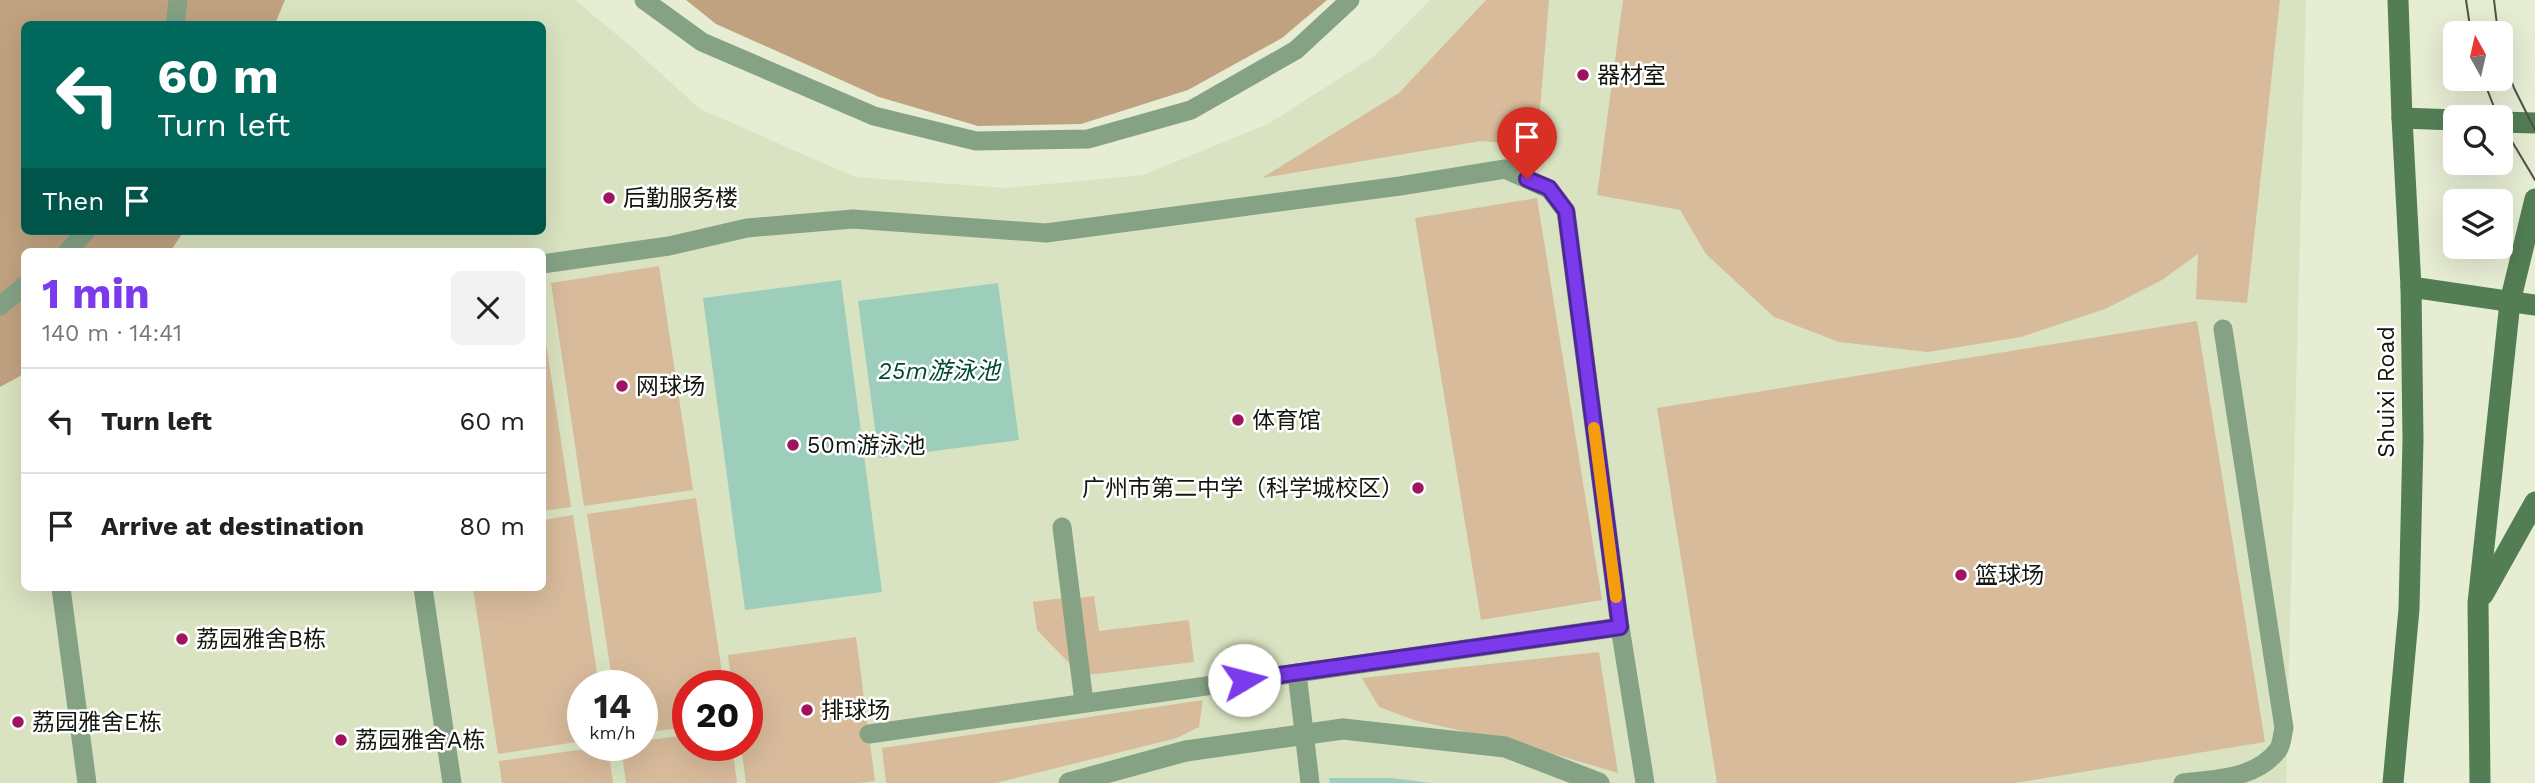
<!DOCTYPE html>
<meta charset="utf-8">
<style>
body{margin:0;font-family:"Work Sans","Noto Sans SC",sans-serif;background:#f2f2f2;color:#222;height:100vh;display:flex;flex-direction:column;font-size:26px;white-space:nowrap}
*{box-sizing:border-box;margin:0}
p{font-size:23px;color:#767676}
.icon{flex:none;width:38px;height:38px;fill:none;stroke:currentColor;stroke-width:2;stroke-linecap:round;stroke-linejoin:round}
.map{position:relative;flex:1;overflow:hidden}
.drawer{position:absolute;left:21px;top:248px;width:525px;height:343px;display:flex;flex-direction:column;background:#fff;border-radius:10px;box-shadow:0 7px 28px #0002}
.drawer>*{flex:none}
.top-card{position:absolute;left:21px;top:21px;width:525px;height:214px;border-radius:10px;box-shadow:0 7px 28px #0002;background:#00695c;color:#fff;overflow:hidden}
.needle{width:46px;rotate:352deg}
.fabs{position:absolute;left:2443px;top:21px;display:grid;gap:14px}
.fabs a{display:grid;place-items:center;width:70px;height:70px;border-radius:10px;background:#fff;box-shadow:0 7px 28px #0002;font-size:35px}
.speed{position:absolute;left:567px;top:670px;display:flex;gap:14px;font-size:35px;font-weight:700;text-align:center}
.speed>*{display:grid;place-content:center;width:91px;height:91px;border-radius:50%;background:#fff;box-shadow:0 7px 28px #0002;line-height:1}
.speed small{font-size:18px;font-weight:400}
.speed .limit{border:10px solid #d22;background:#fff;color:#111}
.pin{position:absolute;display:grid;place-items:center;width:60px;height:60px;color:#fff;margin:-72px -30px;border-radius:50% 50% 50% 0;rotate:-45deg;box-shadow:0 0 7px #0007}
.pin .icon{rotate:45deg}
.me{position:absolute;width:77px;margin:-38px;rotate:82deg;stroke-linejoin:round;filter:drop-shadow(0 0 5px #0008)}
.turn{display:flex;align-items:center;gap:24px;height:147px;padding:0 21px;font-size:32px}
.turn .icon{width:91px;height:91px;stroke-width:2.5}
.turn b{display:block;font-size:49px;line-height:60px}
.then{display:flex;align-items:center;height:66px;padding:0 21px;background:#0003;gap:14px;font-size:26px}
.round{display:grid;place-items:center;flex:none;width:74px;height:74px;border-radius:10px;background:#f2f2f2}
.overview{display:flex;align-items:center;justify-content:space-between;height:119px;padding:0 21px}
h1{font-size:42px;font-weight:700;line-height:52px;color:#7c3aed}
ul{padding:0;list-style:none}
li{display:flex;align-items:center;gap:21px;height:105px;padding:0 21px;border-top:2px solid #e0e0e0}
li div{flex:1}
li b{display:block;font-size:26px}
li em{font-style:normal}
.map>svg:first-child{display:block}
</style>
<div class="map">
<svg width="2535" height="783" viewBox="0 0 2535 783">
<rect width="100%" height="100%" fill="#e6edd3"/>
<path fill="#d9e3c1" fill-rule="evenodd" d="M 285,0 L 575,0 L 635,50 L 700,109 L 855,177 L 1006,188 L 1143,175 L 1268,124 L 1373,57 L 1430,0 L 2306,0 L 2286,783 L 0,783 L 0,387 L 24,374 L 24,588 L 542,588 L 542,252 L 170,252 L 184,231 L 542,231 L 542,24 L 275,24 ZM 583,686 L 642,686 L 642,746 L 583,746 ZM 688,686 L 747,686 L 747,746 L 688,746 Z"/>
<g fill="#d8bb9b">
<polygon points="1486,0 1549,0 1537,146 1481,141 1262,178 1399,93"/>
<polygon points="1623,0 2280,0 2247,303 2196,299 2198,254 2162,280 2105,309 2021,337 1928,352 1839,342 1774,317 1706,254 1680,210 1597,195"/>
<polygon points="1537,198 1602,600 1481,620 1415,218"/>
<polygon points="659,266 693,490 584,506 551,283"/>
<polygon points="542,317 571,507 543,511 542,511"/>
<polygon points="2197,321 2265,742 2015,783 1717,783 1657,408"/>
<polygon points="696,498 724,686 688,686 688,727 642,733 642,686 613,686 587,514"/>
<polygon points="573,515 599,686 583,686 583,741 498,754 473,588 542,588 543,520"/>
<polygon points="1094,596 1099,631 1189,620 1194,662 1088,675 1078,598"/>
<polygon points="1063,598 1072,666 1037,630 1033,602"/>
<polygon points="856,637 875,781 859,783 746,783 741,746 747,746 747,686 732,686 728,655"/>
<polygon points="1599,652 1618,773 1527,746 1414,720 1379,707 1362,678"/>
<polygon points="1203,700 1199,727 1177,738 996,783 886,783 882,748"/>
<polygon points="688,735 688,746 732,746 737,783 626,783 621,746 642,746 642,741"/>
<polygon points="608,746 613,783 502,783 499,761"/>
</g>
<g fill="#c0a281">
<polygon points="0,0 285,0 275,24 24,24 24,231 184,231 170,252 24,252 24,374 0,387"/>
<polygon points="686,0 1327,0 1282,38 1188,90 1081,124 978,126 879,97 716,24"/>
</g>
<g fill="#9dcebc">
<polygon points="841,280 882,592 745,610 703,298"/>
<polygon points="998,283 1019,440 879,458 858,301"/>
<polygon points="1329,778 1391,778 1431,783 1330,783"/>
</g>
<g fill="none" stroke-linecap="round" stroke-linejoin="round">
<g stroke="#85a285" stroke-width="19">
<polyline points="644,0 702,42 874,116 976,141 1088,139 1191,110 1296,50 1350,0"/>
<polyline points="175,24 178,0"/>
<polyline points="67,252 86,231"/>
<polyline points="542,264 669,246 747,228 853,219 1046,233 1400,186 1505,169 1549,189 1566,211 1620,627 1645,783"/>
<polyline points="0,306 24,286"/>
<polyline points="1062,527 1084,702"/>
<polyline points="61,588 87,783"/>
<polyline points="423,588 452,783"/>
<polyline points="1297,673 1310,783"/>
<polyline points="869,734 1620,627"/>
<path d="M 2183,783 C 2216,779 2256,779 2278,750 C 2282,745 2282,735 2284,728 L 2223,329"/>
</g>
<polyline stroke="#85a285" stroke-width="21" points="1069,783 1186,751 1343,729 1505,747 1599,783"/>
<g stroke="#537e54" stroke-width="21">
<polyline points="2402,118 2455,120"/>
<polyline points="2501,122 2535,123"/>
<polyline points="2411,287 2535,305"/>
<polyline points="2483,595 2535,502"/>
<polyline points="2393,783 2409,609 2413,440 2411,287 2402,118 2398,0"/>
<polyline points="2480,783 2478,603 2510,302 2535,199"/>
</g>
<g stroke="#4e5244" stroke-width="2">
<polyline points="2466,0 2471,33"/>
<polyline points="2494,0 2498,33"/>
<polyline points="2501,51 2514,88 2535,130"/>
<polyline points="2483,79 2498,117"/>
<polyline points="2501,123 2535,180"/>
</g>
</g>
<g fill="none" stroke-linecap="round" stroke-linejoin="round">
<g stroke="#51269a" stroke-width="18">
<polyline id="route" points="1244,680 1620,627 1566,211 1549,188 1527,179"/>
</g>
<use href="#route" stroke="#7c3aed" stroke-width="12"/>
<polyline stroke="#f59e0b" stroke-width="12" points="1594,428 1616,597"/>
</g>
<g fill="#a0145f" stroke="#fff" stroke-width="2.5">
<circle cx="1583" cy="75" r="7"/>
<circle cx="609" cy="198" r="7"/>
<circle cx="622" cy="386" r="7"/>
<circle cx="1238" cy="420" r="7"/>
<circle cx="793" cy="445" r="7"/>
<circle cx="1418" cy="488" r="7"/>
<circle cx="1961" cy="575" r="7"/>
<circle cx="182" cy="639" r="7"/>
<circle cx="807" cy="710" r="7"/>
<circle cx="18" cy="722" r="7"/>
<circle cx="341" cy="740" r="7"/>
</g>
<g text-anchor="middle" stroke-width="5" stroke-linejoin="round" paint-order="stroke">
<g font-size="23" fill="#13160d" stroke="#fff" text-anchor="start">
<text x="1597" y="83">器材室</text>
<text x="623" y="206">后勤服务楼</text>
<text x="636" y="394">网球场</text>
<text x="1252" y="428">体育馆</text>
<text x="807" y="453">50m游泳池</text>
<text x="1404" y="496" text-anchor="end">广州市第二中学（科学城校区）</text>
<text x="1975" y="583">篮球场</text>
<text x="196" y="647">荔园雅舍B栋</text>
<text x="821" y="718">排球场</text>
<text x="32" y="730">荔园雅舍E栋</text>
<text x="355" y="748">荔园雅舍A栋</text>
</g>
<g font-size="23" fill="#13160d" stroke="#fff">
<text transform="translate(2386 392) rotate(-90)" y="8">Shuixi Road</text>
</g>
<g font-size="24" font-style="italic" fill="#004736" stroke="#fff">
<text x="939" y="379">25m游泳池</text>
</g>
</g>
</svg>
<div class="fabs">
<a><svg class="needle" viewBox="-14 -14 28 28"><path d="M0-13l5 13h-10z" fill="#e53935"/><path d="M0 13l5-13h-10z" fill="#767676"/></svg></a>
<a><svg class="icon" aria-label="search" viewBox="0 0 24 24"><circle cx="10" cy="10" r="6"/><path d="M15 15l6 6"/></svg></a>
<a><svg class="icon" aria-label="layers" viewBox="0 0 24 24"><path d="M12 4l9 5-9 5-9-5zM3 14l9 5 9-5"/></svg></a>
</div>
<div class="speed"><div>14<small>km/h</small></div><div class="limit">20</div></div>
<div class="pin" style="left:1527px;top:179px;background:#d93025"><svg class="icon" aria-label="arrive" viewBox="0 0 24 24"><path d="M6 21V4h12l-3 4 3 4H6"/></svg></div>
<svg class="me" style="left:1244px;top:680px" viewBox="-20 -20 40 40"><circle r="19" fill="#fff"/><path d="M0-13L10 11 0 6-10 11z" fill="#7c3aed"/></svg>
<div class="top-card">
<div class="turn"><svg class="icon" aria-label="left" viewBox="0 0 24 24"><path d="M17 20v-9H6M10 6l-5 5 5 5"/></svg><div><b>60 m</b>Turn left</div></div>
<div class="then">Then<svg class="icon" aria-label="arrive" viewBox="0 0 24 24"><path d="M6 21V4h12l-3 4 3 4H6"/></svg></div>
</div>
<section class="drawer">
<div class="overview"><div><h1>1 min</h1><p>140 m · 14:41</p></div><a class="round"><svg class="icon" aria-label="close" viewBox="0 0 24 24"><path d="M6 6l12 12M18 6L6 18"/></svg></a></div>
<ul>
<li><svg class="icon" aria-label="left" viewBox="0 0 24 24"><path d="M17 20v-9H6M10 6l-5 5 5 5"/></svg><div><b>Turn left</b></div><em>60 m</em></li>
<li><svg class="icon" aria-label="arrive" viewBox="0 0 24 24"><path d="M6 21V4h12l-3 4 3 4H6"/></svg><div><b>Arrive at destination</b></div><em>80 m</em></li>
</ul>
</section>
</div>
